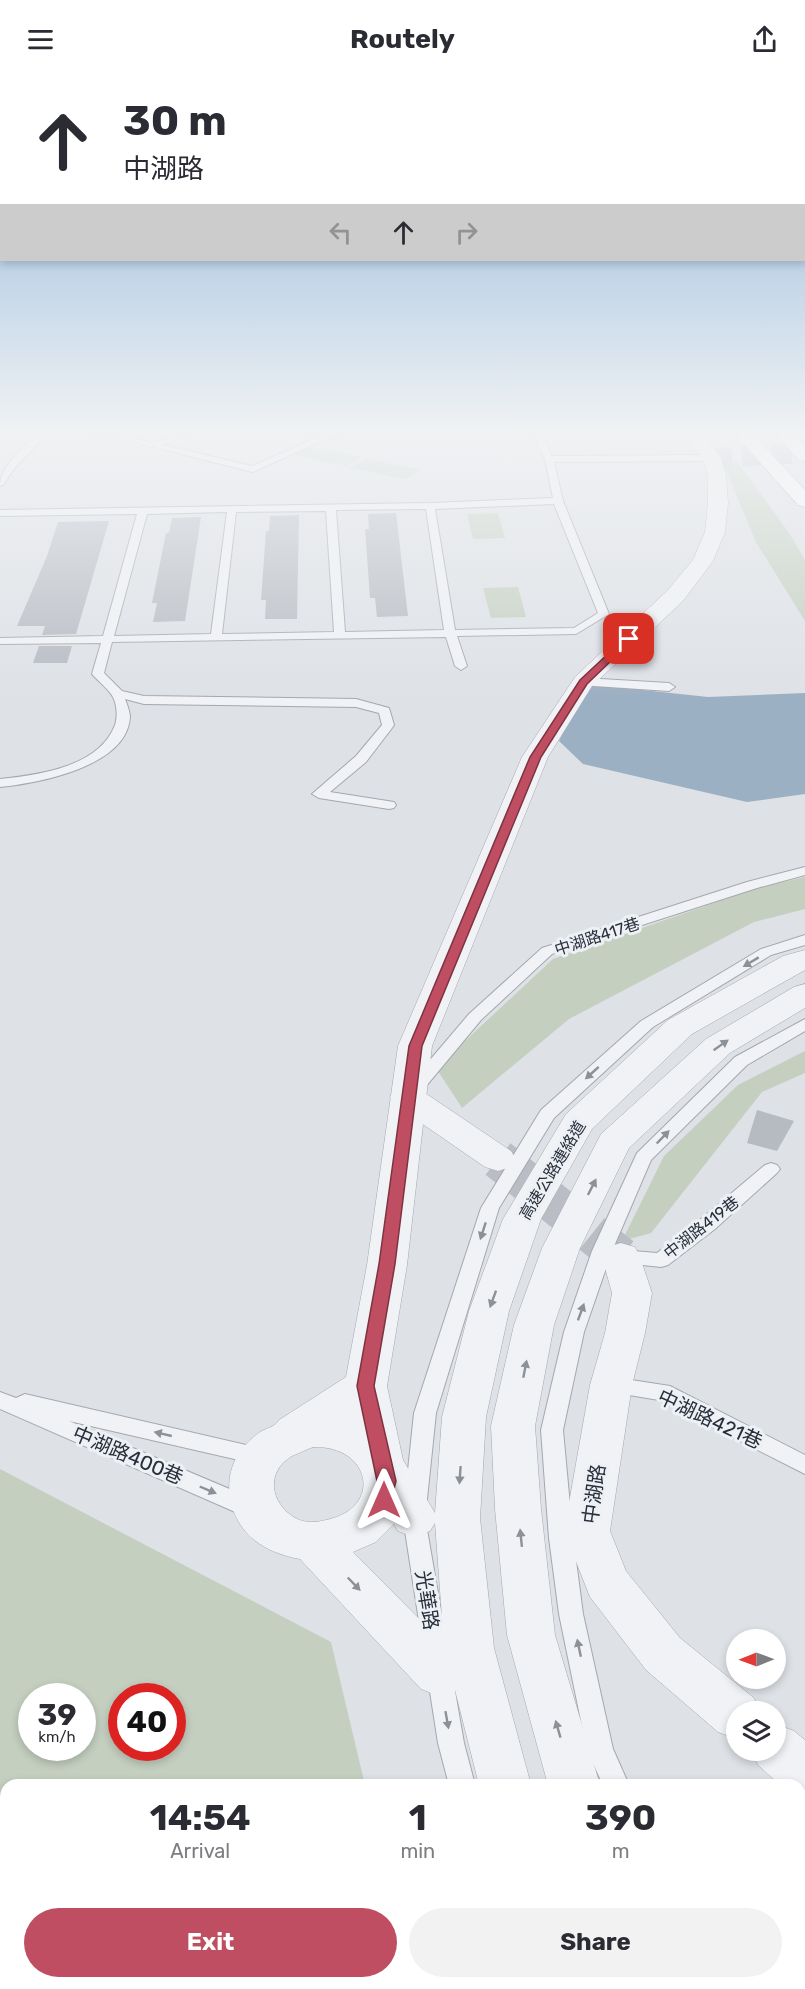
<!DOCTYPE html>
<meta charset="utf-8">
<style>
body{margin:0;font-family:Rubik,"Noto Sans TC",sans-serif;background:#f2f2f3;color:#2b2b33;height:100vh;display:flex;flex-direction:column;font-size:22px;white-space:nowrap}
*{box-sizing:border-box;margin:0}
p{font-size:20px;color:#7c7c81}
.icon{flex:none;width:33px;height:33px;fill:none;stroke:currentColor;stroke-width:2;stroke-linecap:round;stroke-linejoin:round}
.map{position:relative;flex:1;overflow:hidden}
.drawer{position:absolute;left:0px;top:1701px;width:806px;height:210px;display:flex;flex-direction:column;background:#fff;border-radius:18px 18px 0 0;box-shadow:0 3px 9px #0003}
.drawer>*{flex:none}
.banner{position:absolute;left:0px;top:0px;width:806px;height:183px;box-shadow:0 3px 9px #0003;background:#fff;color:#2b2b33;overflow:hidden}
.needle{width:39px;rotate:269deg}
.fabs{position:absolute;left:726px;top:1551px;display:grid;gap:12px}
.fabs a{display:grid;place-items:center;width:60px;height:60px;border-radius:50%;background:#fff;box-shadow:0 3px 9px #0003;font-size:30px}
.speed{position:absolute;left:18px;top:1605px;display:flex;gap:12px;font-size:30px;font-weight:700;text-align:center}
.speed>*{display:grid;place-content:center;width:78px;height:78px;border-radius:50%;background:#fff;box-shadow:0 3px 9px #0003;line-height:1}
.speed small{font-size:15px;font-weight:400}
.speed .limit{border:9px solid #d22;background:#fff;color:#111}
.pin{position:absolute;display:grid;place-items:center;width:51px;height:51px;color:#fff;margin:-26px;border-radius:12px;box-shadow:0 3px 9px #0006}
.me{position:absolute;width:66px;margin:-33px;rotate:0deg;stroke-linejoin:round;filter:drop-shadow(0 0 4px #0008)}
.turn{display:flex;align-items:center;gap:21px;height:126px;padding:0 24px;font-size:27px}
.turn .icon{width:78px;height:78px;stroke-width:2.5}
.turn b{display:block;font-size:42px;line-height:51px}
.lanes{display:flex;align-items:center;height:57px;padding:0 24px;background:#0003;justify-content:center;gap:30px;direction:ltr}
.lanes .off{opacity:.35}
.eta{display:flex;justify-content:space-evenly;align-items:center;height:102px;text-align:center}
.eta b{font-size:36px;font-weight:700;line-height:42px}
.cta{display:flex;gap:12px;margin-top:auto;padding:12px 24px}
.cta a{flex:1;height:69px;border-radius:36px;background:#c04e63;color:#fff;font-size:24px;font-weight:700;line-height:69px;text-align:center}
.cta a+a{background:#f2f2f3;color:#2b2b33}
header{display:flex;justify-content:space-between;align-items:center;height:78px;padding:0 24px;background:#fff;font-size:27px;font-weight:700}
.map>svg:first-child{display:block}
</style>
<header><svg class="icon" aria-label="menu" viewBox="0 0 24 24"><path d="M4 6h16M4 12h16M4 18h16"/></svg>Routely<svg class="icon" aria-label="share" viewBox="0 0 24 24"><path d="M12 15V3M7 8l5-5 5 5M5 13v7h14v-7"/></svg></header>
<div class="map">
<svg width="805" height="1911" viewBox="0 0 805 1911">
<rect width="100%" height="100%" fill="#dee1e6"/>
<g fill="#c4cfc0" fill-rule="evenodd">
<polygon points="310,369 362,379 347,388 294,377"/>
<polygon points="366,381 420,392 405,401 350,390"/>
<polygon points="737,383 789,455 805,482 805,543 756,464 724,388"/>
<polygon points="498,435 505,460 473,461 467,436"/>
<polygon points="518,509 526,539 491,540 483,510"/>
<polygon points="805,799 805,831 754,844 569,941 462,1030 436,990 553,881 757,810"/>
<polygon points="805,973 805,995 762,1014 651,1155 622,1163 664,1078 738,1007"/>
<path d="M 0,1391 L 331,1564 L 365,1707 L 6,1707 L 6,1905 L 422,1905 L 424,1911 L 0,1911 ZM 32,1618 L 82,1618 L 82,1670 L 32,1670 ZM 122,1618 L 172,1618 L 172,1670 L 122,1670 Z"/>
</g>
<polygon fill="#9cb0c3" points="596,607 708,619 805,615 805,716 747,724 583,686 559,663 584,611"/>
<g fill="#b6bbc2">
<polygon points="396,435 408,538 377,539 375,520 370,520 365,451 369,451 368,436"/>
<polygon points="299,437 297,541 265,541 266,522 261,522 266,453 269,453 270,438"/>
<polygon points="201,439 185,543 153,544 157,525 152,525 166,455 169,455 172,440"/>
<polygon points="109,443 76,556 42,557 45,548 17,548 47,478 58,444"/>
<polygon points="39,568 72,568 67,585 33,585"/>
<polygon points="757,1032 794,1043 777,1073 747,1065"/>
</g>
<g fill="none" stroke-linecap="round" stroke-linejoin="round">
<polyline stroke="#babec4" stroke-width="20" stroke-dasharray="20 10" stroke-linecap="butt" points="712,380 805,375"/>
<polyline stroke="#babec4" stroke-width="40" stroke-dasharray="40 20" stroke-linecap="butt" points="498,1081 621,1179"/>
<g stroke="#a4a8af" stroke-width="2">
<g id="service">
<path d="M 43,352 L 51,352 L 14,391 L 3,407 L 0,408 C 0,386 28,367 43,352 Z"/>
<path d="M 86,352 C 108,350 129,362 151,364 C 164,365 180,352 196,352 L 163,367 L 252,388 L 335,352 L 345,352 L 253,394 Z"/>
<path d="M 531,352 L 539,352 L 552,378 L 712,377 L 716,380 L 712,383 L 554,384 L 563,423 L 609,536 L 576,556 L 457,558 L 467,588 L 461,592 L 455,588 L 446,559 L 112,564 L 104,595 L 122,613 L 144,618 L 356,621 L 389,630 L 394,647 L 392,650 L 366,684 L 330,714 L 394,724 L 396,727 L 394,730 L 389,731 L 319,720 L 312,716 L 356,678 L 382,647 L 379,635 L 356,629 L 144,626 L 125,621 C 127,626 130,634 130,639 C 127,689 38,705 0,709 L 0,701 C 39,697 99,689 115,647 C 118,638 117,624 111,616 C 106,609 98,603 92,596 L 101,565 L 0,566 L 0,560 L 103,558 L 137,436 L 0,438 L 0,432 L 430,425 L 553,420 L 545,381 ZM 554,426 L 598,535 L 574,550 L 455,552 L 435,431 ZM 426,431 L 444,552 L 345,554 L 336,432 ZM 326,433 L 334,554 L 222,556 L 236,434 ZM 227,434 L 211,556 L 114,558 L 147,436 Z"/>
<polygon points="583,600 669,605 675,609 669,613 579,607 577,604"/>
<polygon points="805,789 805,797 757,810 552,876 481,942 422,1013 410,1013 407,1009 469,936 542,870 747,804"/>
<polygon points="805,857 805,867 771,877 653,949 554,1040 499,1130 436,1335 425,1440 464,1665 475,1707 449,1707 438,1665 403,1440 414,1335 481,1130 541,1032 641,943 761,871"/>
<polygon points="805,941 805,953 747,987 651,1082 612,1173 584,1254 563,1352 573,1460 583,1536 613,1671 629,1707 603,1707 587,1672 559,1536 549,1460 541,1352 564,1254 592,1173 637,1075 735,979"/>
<polygon points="771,1085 777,1087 780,1091 777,1095 715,1151 668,1187 661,1189 614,1184 611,1179 614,1174 621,1172 657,1175 701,1141 765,1087"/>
<polygon points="612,1299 670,1308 805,1377 805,1396 659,1322 605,1313 601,1307 605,1301"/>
<polygon points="0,1314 16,1320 25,1316 268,1372 271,1378 268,1384 260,1387 69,1343 258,1423 261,1430 258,1437 250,1439 242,1437 0,1331"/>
<polygon points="519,1905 547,1905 550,1911 520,1911"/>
<polygon points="698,1905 727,1905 730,1911 700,1911"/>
</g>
</g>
<g stroke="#a4a8af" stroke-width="1">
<g id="minor">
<polygon points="407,1008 419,1011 511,1073 516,1081 511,1089 498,1093 485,1089 395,1027 390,1019 395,1011"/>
<polygon points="621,1165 635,1169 640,1179 652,1215 645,1255 632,1307 610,1453 626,1493 680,1560 754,1620 760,1634 736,1634 736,1661 718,1654 646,1592 590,1519 564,1453 590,1307 605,1255 612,1215 602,1179 607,1169"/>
<polygon points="776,1646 794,1653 805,1662 805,1720 800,1718 800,1707 780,1707 758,1687 751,1672 776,1672"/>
</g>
</g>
<g stroke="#a4a8af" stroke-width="1">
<g id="tertiary">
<path d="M 682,352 L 700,352 L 721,380 L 726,398 L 728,425 L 725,454 L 713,483 L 683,523 L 592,608 L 548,679 L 432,968 L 407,1187 L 387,1308 L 403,1382 L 435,1435 L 442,1339 L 469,1233 L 503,1141 L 566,1036 L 668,942 L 783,878 L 805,872 L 805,892 L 692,956 L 592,1051 L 541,1141 L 509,1233 L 486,1339 L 480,1440 L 494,1570 L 531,1707 L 479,1707 L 455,1612 L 439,1618 L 421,1611 L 300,1481 C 283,1478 266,1472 253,1461 C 228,1440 221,1400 240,1374 C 245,1367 254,1358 260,1354 C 268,1349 274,1350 279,1342 L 346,1299 L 367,1187 L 398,968 L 522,679 L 575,599 L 667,513 L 693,482 L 705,454 L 708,425 L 708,398 L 703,380 ZM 313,1369 C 371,1367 384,1430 326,1442 C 315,1445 304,1445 295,1440 C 270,1425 265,1394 292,1378 C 299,1375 306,1372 313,1369 ZM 435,1445 L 444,1566 L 353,1474 L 376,1464 L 394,1446 L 398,1453 L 414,1459 L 430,1453 Z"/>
<polygon points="805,906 805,930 730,975 629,1070 580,1170 554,1247 535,1348 541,1431 555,1557 600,1707 548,1707 507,1557 495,1431 491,1348 514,1247 542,1170 601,1056 706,961 794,909"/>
<polygon points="550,1905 608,1905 610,1911 552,1911"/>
<polygon points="627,1905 686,1905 688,1911 630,1911"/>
</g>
</g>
<g stroke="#878f9b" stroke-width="1">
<g id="motorway">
<polygon points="731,352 749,352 805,412 805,429 798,427"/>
<polygon points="771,352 789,352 805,368 805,383 799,382"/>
</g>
</g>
<use href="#service" fill="#f0f2f5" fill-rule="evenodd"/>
<use href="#minor" fill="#f0f2f5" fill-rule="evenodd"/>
<use href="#tertiary" fill="#f0f2f5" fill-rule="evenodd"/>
<use href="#motorway" fill="#fff" fill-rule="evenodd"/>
</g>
<defs><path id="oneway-solid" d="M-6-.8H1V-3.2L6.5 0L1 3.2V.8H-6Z" transform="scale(1.5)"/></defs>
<g fill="#8c9198">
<use href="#oneway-solid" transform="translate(751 884) rotate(149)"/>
<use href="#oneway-solid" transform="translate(721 967) rotate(-35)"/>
<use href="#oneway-solid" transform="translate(592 995) rotate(138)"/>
<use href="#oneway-solid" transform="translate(663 1059) rotate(-46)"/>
<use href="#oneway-solid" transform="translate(592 1109) rotate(-63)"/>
<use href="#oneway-solid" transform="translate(483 1153) rotate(108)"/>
<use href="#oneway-solid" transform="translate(493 1221) rotate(110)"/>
<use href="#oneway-solid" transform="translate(581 1234) rotate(-70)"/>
<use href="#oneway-solid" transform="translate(525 1291) rotate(-79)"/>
<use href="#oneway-solid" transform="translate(163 1356) rotate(-167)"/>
<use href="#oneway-solid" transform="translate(460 1397) rotate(94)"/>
<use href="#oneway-solid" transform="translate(208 1412) rotate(23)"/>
<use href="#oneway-solid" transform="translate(521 1460) rotate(-96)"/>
<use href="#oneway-solid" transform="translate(354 1506) rotate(46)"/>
<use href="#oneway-solid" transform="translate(579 1570) rotate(-102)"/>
<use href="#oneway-solid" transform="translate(447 1642) rotate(80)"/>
<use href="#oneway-solid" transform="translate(558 1651) rotate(-106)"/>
</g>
<linearGradient id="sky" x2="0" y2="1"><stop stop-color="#89b2d9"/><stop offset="0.57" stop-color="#f0f2f4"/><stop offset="1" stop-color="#f0f2f4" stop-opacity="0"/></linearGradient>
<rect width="805" height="619" fill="url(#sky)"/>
<polygon fill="#c04e63" stroke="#7d3340" stroke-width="1.5" points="626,559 634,561 587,606 541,679 422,968 395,1186 374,1308 396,1403 390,1427 384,1429 377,1427 374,1422 377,1403 357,1308 379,1186 409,968 530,679 580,602"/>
<g text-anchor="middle" stroke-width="6" stroke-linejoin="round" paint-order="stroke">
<g font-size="16" fill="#29303b" stroke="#edf0f4">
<text transform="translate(597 858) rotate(-18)" y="6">中湖路417巷</text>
<text transform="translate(552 1092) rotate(-59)" y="6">高速公路連絡道</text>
<text transform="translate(701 1149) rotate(-38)" y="6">中湖路419巷</text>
</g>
<g font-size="20" fill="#29303b" stroke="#edf0f4">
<text transform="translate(710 1341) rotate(25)" y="7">中湖路421巷</text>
<text transform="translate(128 1377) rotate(23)" y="7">中湖路400巷</text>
<text transform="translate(594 1416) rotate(-82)" y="7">中湖路</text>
<text transform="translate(427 1522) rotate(81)" y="7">光華路</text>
</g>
</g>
</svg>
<div class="fabs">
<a><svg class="needle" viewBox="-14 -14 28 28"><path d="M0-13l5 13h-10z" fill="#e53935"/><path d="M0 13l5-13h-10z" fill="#7c7c81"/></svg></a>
<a><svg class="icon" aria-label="layers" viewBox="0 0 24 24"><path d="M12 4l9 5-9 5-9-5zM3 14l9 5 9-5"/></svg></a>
</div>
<div class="speed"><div>39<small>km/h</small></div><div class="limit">40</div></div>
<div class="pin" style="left:629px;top:561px;background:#d93025"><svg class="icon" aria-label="arrive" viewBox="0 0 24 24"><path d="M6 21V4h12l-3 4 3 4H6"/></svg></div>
<svg class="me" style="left:384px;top:1422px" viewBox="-20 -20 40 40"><path d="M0-17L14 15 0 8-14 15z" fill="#c04e63" stroke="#fff" stroke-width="4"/></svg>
<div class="banner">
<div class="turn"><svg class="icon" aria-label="ahead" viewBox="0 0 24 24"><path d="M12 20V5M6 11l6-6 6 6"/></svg><div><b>30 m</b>中湖路</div></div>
<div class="lanes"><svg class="icon off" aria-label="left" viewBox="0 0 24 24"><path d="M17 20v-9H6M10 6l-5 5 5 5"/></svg><svg class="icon" aria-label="ahead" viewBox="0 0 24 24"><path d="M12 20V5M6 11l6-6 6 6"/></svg><svg class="icon off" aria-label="right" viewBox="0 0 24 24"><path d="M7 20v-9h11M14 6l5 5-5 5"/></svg></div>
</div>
<section class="drawer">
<div class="eta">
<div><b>14:54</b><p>Arrival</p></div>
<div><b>1</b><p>min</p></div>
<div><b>390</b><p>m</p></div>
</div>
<div class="cta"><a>Exit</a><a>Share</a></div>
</section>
</div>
